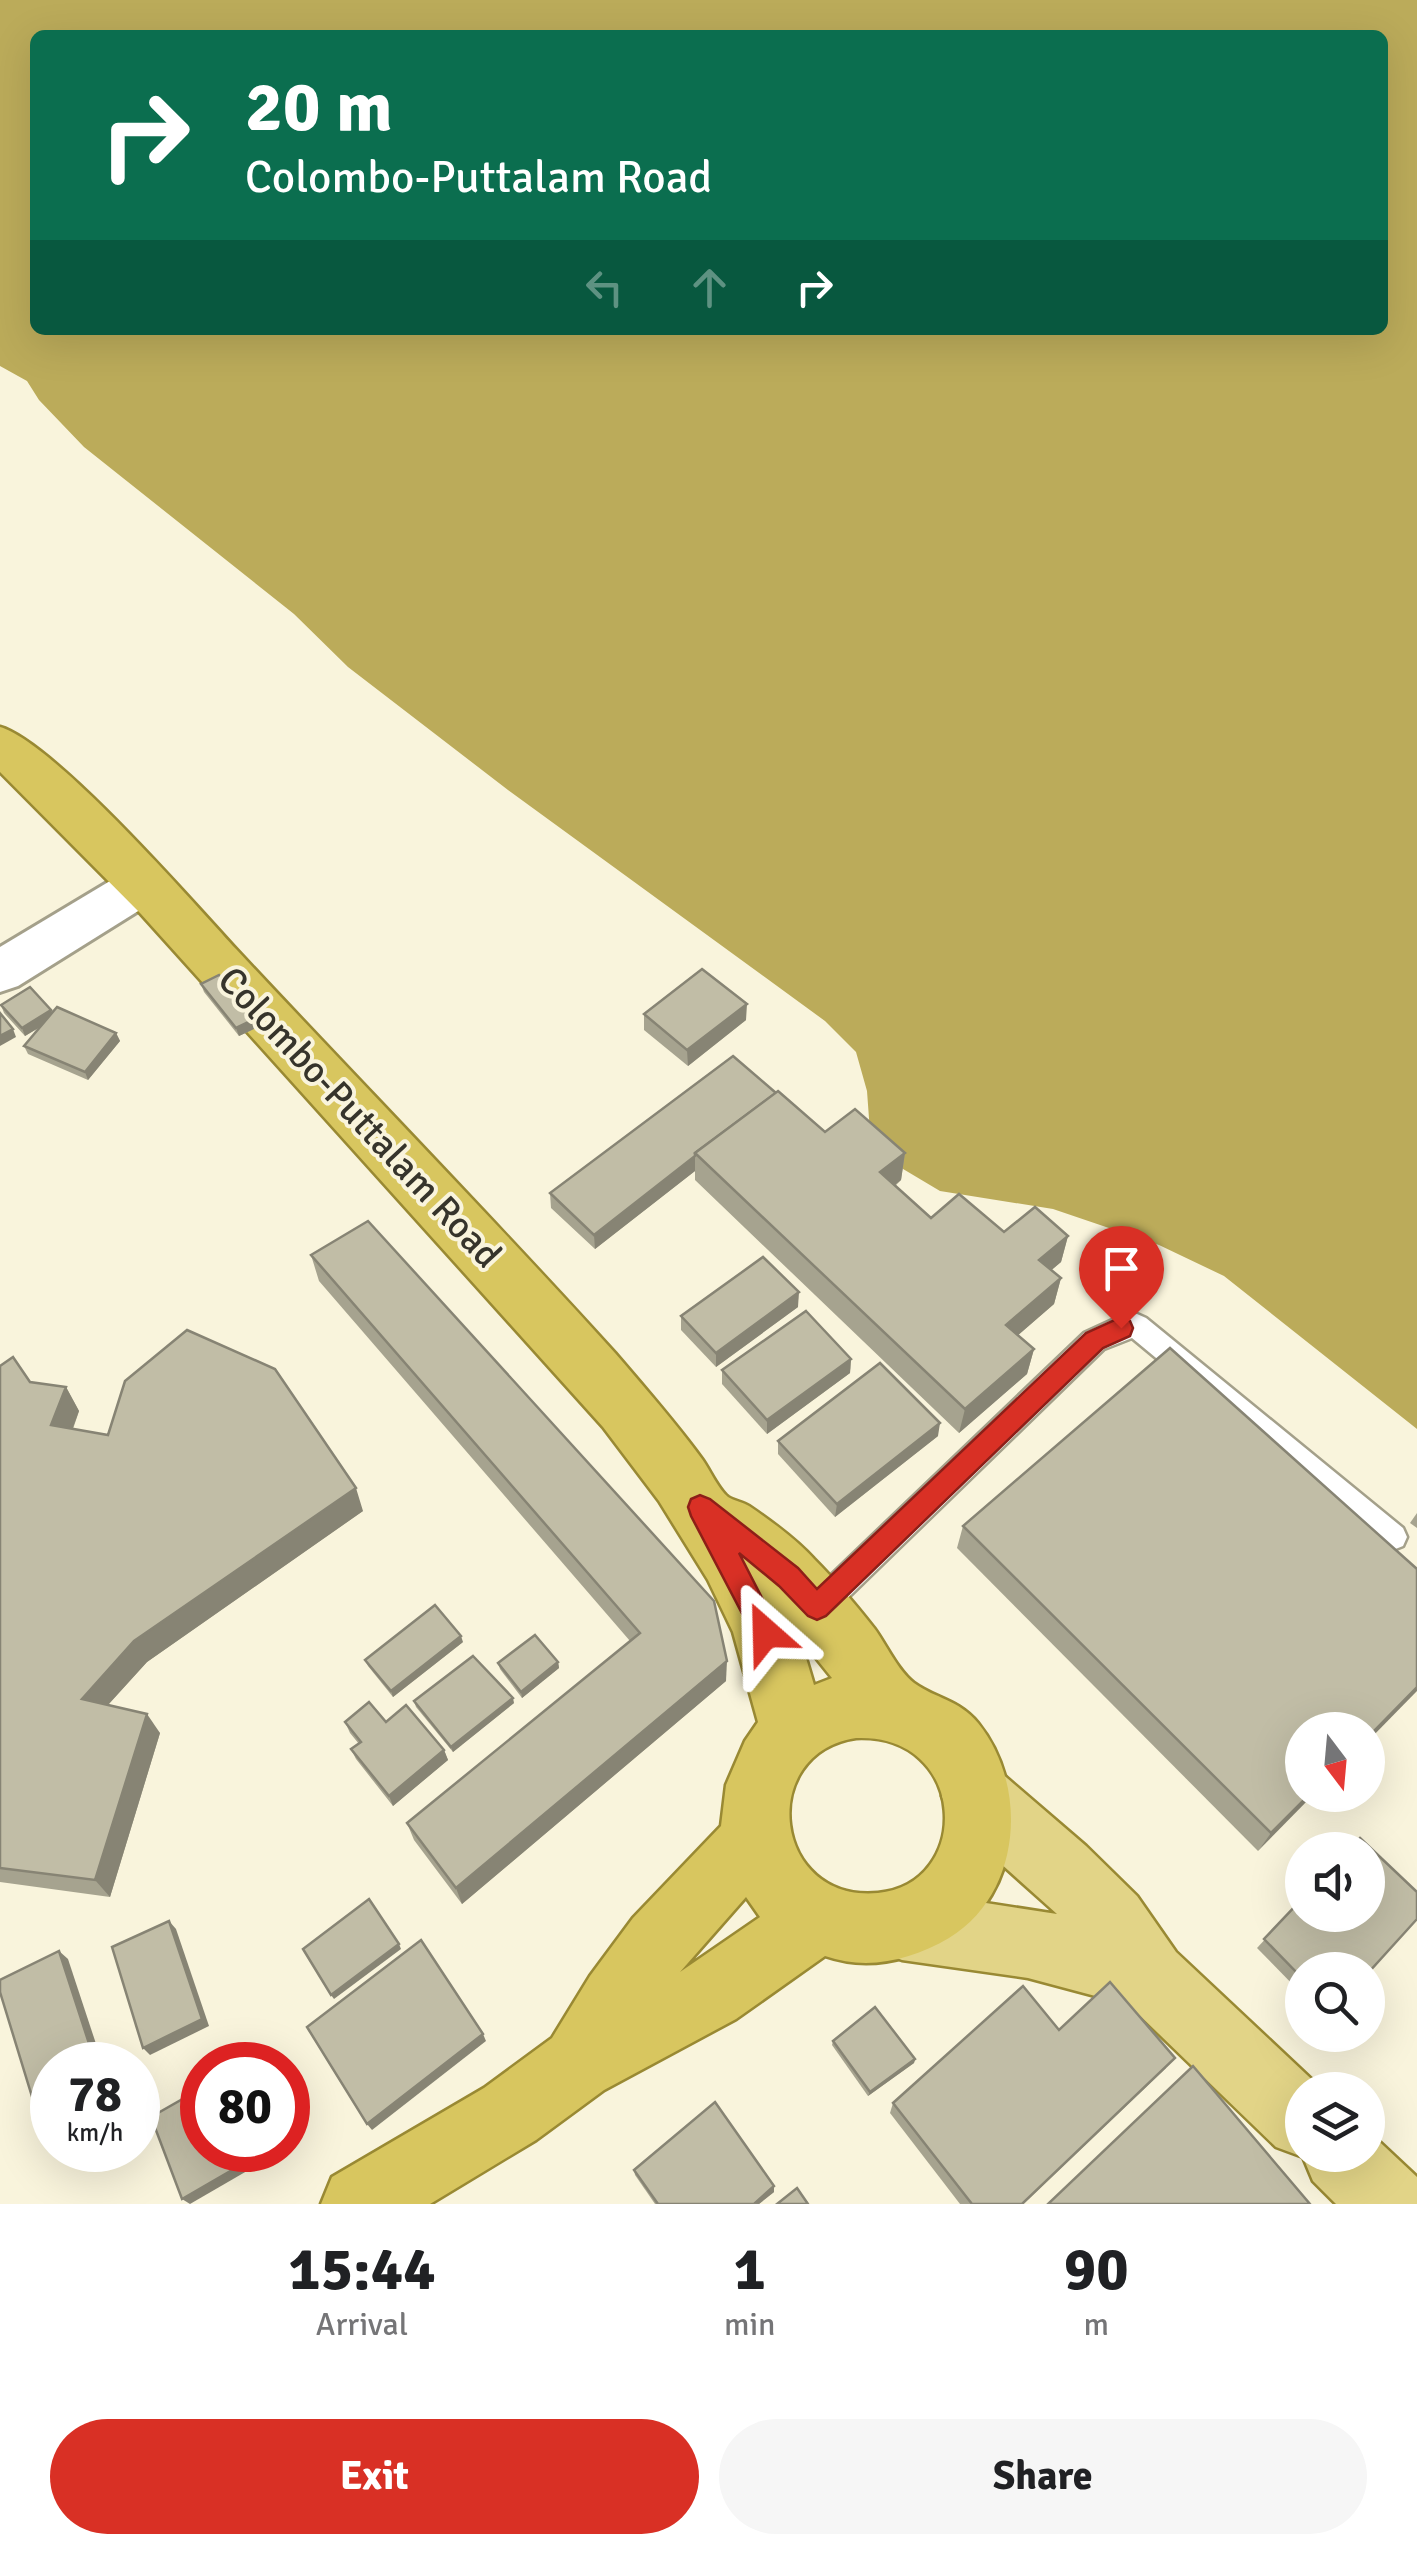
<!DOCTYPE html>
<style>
body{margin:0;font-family:Signika,sans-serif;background:#f6f6f6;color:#202124;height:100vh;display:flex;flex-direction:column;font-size:38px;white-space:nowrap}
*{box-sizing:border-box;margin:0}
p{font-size:32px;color:#757577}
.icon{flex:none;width:55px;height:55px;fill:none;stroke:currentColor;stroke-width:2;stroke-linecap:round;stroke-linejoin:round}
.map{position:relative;height:2204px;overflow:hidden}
.side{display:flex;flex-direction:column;background:#fff;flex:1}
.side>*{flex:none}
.top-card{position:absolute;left:30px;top:30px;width:1358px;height:305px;border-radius:15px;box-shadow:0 10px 40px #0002;background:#0b6e4f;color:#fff;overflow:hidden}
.needle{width:65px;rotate:164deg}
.buttons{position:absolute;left:1285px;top:1712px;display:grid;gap:20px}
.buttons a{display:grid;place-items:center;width:100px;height:100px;border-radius:50%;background:#fff;box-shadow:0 10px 40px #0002;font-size:50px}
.speed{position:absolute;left:30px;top:2042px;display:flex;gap:20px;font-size:50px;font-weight:700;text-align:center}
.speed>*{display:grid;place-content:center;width:130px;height:130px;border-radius:50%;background:#fff;box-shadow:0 10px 40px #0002;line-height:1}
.speed small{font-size:25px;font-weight:400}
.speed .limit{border:15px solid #d22;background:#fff;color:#111}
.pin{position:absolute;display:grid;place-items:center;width:85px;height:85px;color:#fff;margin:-102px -42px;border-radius:50% 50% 50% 0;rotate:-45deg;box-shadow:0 0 10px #0007}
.pin .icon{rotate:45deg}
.me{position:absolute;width:110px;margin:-55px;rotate:335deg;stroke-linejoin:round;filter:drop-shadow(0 0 8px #0008)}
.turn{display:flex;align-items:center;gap:35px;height:210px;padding:0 50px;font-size:45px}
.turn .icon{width:130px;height:130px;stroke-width:2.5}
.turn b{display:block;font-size:70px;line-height:85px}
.lanes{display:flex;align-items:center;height:95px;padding:0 50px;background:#0003;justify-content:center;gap:50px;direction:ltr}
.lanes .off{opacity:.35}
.eta{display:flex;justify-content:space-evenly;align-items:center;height:170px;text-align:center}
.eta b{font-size:60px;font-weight:700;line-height:70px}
.primary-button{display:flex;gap:20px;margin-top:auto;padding:20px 50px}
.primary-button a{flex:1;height:115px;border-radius:60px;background:#d93025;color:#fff;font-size:40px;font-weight:700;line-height:115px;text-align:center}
.primary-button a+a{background:#f6f6f6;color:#202124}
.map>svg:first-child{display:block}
</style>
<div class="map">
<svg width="1417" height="2204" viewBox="0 0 1417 2204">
<rect width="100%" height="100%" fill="#f9f4dc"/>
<path fill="#bbab5a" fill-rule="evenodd" d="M 0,0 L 1417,0 L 1417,1429 L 1224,1276 L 1159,1245 L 1053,1209 L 940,1191 L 893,1163 L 870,1132 L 867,1091 L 856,1052 L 825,1021 L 508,790 L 348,667 L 294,614 L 84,447 L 39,400 L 27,381 L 0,366 ZM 35,35 L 1382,35 L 1382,330 L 35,330 Z"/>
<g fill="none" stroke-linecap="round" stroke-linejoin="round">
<g stroke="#a4a08a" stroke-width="5">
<polygon id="service" points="1137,1314 1146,1318 1403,1528 1407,1537 1403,1546 1393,1550 1383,1546 1132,1338 1104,1349 827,1618 817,1622 807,1618 802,1608 807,1598 1084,1333 1121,1316"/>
</g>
<g stroke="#a4a08a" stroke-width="6">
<polygon id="minor" points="142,866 159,872 166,885 159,898 18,986 0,992 0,947 125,872"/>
</g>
<g stroke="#998933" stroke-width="5">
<polygon id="primary" points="976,1762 1000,1772 1086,1846 1137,1896 1176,1952 1323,2090 1302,2090 1302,2155 1368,2155 1368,2131 1417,2177 1417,2204 1336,2204 1313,2181 1303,2157 1276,2147 1129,2005 1028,1978 902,1960 877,1950 867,1925 877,1900 902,1890 1057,1914 952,1820 942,1796 952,1772"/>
</g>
<g stroke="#998933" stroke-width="5">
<path id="trunk" d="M 0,727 C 53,742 192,901 236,949 C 362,1084 491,1216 615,1353 C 645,1388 675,1422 702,1459 C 710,1470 718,1489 728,1497 C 734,1501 743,1502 749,1506 C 771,1521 796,1539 814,1559 C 835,1580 855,1604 874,1628 C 886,1644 898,1671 914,1683 C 936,1699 958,1699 978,1723 C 1029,1786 1022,1894 949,1938 C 911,1960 868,1971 825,1956 L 736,2019 L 604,2090 L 536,2140 L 430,2204 L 321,2204 L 332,2177 L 484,2088 L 552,2038 L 590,1976 L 633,1918 L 721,1826 L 726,1785 L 745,1741 L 758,1722 L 733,1632 L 708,1580 L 659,1501 L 603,1427 L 141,914 L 0,772 ZM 800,1638 L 832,1678 L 814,1685 ZM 856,1738 C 968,1733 973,1884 878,1893 C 773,1903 756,1753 856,1738 ZM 746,1897 L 760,1917 L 680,1972 Z"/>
</g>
<use href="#service" fill="#fff" fill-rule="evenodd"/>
<use href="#minor" fill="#fff" fill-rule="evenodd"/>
<use href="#primary" fill="#e2d487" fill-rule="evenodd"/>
<use href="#trunk" fill="#d8c65f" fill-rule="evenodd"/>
</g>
<g fill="#a6a38f">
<polygon points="201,984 258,1027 239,1036 204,992"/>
<polygon points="1,1005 51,1010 52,1013 116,1033 120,1041 88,1080 28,1054 24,1046 40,1027 25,1036 4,1013"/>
<polygon points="644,1014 746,1020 688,1066 644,1030"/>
<polygon points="776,1093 825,1132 905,1153 901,1180 895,1186 931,1218 1004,1232 1068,1236 1061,1262 1051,1270 1061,1278 1054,1304 1018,1335 1034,1349 1027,1374 959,1433 695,1180 695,1171 595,1249 551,1208 550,1193"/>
<polygon points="311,1255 726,1681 462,1904 414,1840 407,1823 630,1641 319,1281"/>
<polygon points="798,1307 716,1367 681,1330 681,1316"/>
<polygon points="851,1359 850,1373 767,1434 722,1384 722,1370"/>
<polygon points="0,1366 30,1382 66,1387 79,1411 73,1429 363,1511 147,1662 108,1705 160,1733 110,1897 0,1882"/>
<polygon points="938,1436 835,1517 778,1454 778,1441"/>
<polygon points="1417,1513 1417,1528 1410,1523"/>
<polygon points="963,1526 1302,1795 1258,1851 957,1548"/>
<polygon points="463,1642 393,1697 368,1666 365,1660"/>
<polygon points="558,1662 559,1668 522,1698 500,1669 498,1663"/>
<polygon points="414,1701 514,1703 453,1752 416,1707"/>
<polygon points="345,1722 386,1722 444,1750 448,1760 393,1806 356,1759 351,1749 359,1744 350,1733"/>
<polygon points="1302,1899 1302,1994 1257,1948"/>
<polygon points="1059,2030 1166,2068 1023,2204 960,2204 890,2113 893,2103"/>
<polygon points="833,2041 915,2059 914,2063 868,2096 832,2045"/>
<polygon points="634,2170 774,2186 774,2192 759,2204 655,2204 635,2175"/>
</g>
<g fill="#878474">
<polygon points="747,1004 746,1020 688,1066 687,1050"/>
<polygon points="51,1010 55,1018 25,1036 22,1028"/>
<polygon points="255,1019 258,1027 239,1036 236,1028"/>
<polygon points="13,1029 16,1037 0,1046 0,1036"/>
<polygon points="116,1033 120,1041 88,1080 85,1072"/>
<polygon points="905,1153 901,1180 877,1199 880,1172"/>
<polygon points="695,1156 695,1171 595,1249 594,1235"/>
<polygon points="1068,1236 1061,1262 1033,1286 1039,1260"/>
<polygon points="1061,1278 1054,1304 1000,1351 1006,1325"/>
<polygon points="799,1292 798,1307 716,1367 716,1353"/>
<polygon points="1034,1349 1027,1374 959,1433 965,1409"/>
<polygon points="851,1359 850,1373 767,1434 767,1420"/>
<polygon points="66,1387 79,1411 65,1449 51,1425"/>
<polygon points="940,1423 938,1436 835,1517 837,1504"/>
<polygon points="356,1488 363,1511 147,1662 96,1718 82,1699 134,1641"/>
<polygon points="461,1636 463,1642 393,1697 391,1691"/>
<polygon points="727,1661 726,1681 462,1904 456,1888"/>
<polygon points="558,1662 559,1668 522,1698 521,1692"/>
<polygon points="1417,1687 1417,1691 1368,1741 1368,1737"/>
<polygon points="513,1698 514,1703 453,1752 451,1747"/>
<polygon points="147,1714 160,1733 110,1897 95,1880"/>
<polygon points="444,1750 448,1760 393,1806 389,1796"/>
<polygon points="1309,1795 1313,1795 1258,1851 1271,1833"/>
<polygon points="169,1921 176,1929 209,2026 150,2055 143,2048"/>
<polygon points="399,1944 401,1949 334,1999 331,1995"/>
<polygon points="59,1951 68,1959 103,2065 96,2065"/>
<polygon points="483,2034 486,2041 372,2130 367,2124"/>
<polygon points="1175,2058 1023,2204 1022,2204"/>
<polygon points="915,2059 914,2063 868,2096 870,2092"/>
<polygon points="52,2120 52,2132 50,2133 41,2126"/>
<polygon points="259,2150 263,2150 266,2160 190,2204 182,2199"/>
<polygon points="774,2186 774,2192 759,2204 754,2204"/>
</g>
<g fill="#c1bda6" stroke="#878474" stroke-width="2.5">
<polygon points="702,969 747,1004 687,1050 644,1014"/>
<polygon points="219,975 255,1019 236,1028 201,984"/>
<polygon points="30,987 51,1010 22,1028 1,1005"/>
<polygon points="57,1007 116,1033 85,1072 24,1046"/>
<polygon points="0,1013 13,1029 0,1036"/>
<polygon points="733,1056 776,1093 695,1153 695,1156 594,1235 550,1193"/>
<polygon points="778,1091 825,1132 855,1109 905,1153 880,1172 931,1218 959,1194 1004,1232 1035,1207 1068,1236 1039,1260 1061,1278 1006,1325 1034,1349 965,1409 695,1153"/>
<polygon points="368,1221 714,1601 727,1661 456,1888 407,1823 640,1633 311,1255"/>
<polygon points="763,1257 799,1292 716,1353 681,1316"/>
<polygon points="806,1311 851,1359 767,1420 722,1370"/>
<polygon points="187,1330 275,1369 356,1488 134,1641 82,1699 147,1714 95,1880 0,1868 0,1366 13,1357 30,1382 66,1387 51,1425 108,1435 125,1381"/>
<polygon points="1170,1348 1417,1569 1417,1687 1368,1737 1368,1730 1302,1730 1302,1795 1309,1795 1271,1833 963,1526"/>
<polygon points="880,1363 940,1423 837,1504 778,1441"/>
<polygon points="435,1605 461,1636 391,1691 365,1660"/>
<polygon points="535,1635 558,1662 521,1692 498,1663"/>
<polygon points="473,1656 513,1698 451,1747 414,1701"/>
<polygon points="369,1702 386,1722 406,1705 444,1750 389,1796 351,1749 361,1742 345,1722"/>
<polygon points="1360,1838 1417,1892 1417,1919 1368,1973 1368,1970 1302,1970 1302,1978 1264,1939 1302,1899 1302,1915 1368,1915 1368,1850 1349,1850"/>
<polygon points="369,1899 399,1944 331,1995 303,1949"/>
<polygon points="169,1921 202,2019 143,2048 112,1947"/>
<polygon points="421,1940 483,2034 367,2124 307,2027"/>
<polygon points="59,1951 96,2065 52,2065 52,2120 41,2126 0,1992 0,1980"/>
<polygon points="1110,1982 1175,2058 1022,2204 972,2204 893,2103 1023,1986 1059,2030"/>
<polygon points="875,2007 915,2059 870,2092 833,2041"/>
<polygon points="1193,2066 1310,2204 1048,2204"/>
<polygon points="202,2088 202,2150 259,2150 260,2154 182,2199 151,2117"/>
<polygon points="715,2102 774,2186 754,2204 658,2204 634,2170"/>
<polygon points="797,2188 808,2204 777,2204"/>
</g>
<polygon fill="#d93025" stroke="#8d1f18" stroke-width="2.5" points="1121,1317 1130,1321 1133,1328 1130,1336 1103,1348 826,1616 817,1620 808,1616 779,1586 739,1553 780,1633 776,1642 766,1646 757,1642 691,1516 688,1507 691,1499 700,1495 710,1499 798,1568 817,1589 1086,1333"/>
<g text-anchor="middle" stroke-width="8" stroke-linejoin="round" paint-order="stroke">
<g font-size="38" fill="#36342b" stroke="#f9f4dc">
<text transform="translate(360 1117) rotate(47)" y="13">Colombo-Puttalam Road</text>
</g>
</g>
</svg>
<div class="buttons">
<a><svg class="needle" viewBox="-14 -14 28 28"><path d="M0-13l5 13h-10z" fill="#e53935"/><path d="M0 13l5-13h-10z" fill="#757577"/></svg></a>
<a><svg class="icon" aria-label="sound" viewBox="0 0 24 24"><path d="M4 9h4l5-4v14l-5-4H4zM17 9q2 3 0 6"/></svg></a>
<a><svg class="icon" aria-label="search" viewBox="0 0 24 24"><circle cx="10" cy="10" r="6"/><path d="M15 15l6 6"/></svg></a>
<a><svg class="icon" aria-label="layers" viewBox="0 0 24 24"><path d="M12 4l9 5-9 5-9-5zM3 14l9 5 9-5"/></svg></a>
</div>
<div class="speed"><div>78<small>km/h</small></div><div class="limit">80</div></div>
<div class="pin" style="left:1121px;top:1328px;background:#d93025"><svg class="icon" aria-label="arrive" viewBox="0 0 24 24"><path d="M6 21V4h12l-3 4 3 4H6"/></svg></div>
<svg class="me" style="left:766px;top:1633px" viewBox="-20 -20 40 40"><path d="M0-17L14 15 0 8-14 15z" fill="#d93025" stroke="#fff" stroke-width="4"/></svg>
<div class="top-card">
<div class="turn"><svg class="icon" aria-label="right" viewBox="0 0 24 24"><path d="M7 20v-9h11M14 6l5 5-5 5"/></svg><div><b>20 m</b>Colombo-Puttalam Road</div></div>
<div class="lanes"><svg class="icon off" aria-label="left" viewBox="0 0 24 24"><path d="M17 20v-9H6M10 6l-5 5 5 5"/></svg><svg class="icon off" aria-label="ahead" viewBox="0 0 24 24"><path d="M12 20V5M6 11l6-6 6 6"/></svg><svg class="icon" aria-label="right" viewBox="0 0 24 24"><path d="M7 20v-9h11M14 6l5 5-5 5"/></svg></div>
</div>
</div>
<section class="side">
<div class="eta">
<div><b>15:44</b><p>Arrival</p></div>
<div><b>1</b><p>min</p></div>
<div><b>90</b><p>m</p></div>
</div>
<div class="primary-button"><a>Exit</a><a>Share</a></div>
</section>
